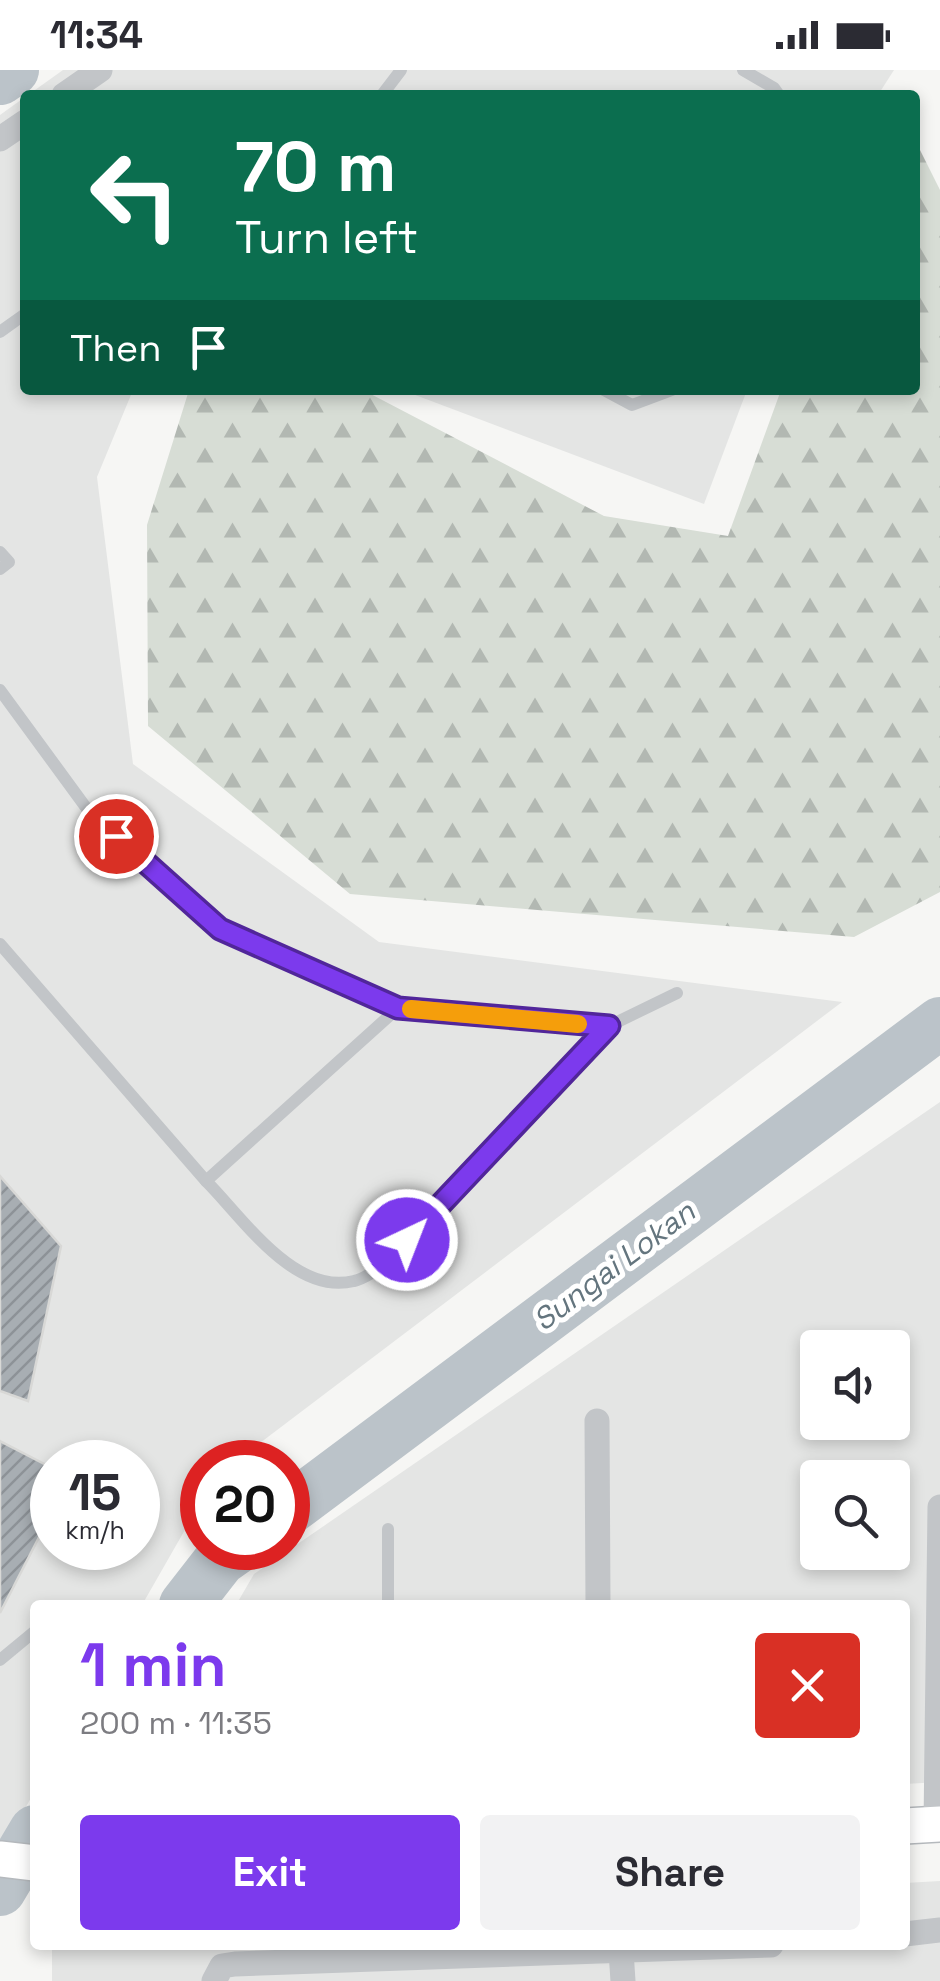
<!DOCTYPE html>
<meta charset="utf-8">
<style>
body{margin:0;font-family:"Space Grotesk",sans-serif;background:#f2f2f3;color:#2b2b33;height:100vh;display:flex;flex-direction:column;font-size:38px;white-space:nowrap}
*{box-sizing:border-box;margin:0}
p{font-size:32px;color:#7c7c81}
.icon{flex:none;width:55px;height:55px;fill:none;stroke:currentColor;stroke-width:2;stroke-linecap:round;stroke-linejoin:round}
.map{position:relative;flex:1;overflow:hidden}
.side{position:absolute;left:30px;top:1530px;width:880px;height:350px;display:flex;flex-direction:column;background:#fff;border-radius:10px;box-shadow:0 5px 15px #0003}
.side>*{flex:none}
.top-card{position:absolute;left:20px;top:20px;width:900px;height:305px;border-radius:10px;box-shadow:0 5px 15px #0003;background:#0b6e4f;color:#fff;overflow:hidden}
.buttons{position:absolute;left:800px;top:1260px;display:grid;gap:20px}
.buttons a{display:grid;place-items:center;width:110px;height:110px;border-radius:10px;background:#fff;box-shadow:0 5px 15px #0003;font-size:50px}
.speed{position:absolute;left:30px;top:1370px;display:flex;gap:20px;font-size:50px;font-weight:700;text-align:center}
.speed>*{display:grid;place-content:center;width:130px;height:130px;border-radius:50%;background:#fff;box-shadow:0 5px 15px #0003;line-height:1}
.speed small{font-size:25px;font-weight:400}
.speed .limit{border:15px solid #d22;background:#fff;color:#111}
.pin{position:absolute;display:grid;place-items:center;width:85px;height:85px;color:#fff;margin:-42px;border:5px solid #fff;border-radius:50%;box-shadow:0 2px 10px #0007}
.me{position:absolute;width:110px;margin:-55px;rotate:43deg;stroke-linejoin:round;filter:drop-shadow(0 0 8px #0008)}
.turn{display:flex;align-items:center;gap:35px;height:210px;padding:0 50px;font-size:45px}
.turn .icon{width:130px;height:130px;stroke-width:2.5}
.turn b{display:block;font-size:70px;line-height:85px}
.then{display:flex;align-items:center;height:95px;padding:0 50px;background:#0003;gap:20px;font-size:38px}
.round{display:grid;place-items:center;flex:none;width:105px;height:105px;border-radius:10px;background:#f2f2f3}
.summary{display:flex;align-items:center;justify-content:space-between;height:170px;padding:0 50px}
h1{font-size:60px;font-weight:700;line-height:75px;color:#7c3aed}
.primary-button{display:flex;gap:20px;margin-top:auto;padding:20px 50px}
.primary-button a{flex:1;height:115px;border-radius:10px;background:#7c3aed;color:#fff;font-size:40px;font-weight:700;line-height:115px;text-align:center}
.primary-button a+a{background:#f2f2f3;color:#2b2b33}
.status{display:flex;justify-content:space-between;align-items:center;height:70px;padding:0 50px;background:#fff;direction:ltr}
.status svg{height:28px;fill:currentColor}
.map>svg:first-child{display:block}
</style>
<div class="status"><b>11:34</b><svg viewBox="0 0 49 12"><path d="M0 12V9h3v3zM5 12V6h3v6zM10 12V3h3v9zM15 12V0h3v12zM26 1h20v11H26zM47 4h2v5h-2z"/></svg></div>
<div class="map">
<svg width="940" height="1911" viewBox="0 0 940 1911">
<defs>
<pattern id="forest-firs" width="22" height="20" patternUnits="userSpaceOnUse" patternTransform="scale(2.5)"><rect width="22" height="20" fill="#d7ddd5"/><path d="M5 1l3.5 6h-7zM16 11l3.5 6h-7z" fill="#b2b8b2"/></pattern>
<pattern id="building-hatch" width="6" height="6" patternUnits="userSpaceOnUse" patternTransform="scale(2.5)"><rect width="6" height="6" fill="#a8aeb3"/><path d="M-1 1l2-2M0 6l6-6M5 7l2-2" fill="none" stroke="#8d9297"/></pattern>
</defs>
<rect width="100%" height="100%" fill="#f6f6f4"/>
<g fill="#e4e5e4" fill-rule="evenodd">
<polygon points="63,0 894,0 878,25 28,25"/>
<path d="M 25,27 L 25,320 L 133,320 L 97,407 L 133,694 L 379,872 L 842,932 L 235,1392 L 202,1392 L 202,1430 L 142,1535 L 35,1535 L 35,1721 L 0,1782 L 0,45 ZM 52,1392 L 138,1392 L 138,1478 L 52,1478 Z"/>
<polygon points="402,320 747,320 704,434"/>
<path d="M 940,1032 L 940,1712 L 905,1714 L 905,1535 L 236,1535 L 254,1504 ZM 818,1278 L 892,1278 L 892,1352 L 818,1352 ZM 818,1408 L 892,1408 L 892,1482 L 818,1482 Z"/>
<polygon points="940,1811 940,1911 52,1911 52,1875 905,1875 905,1813"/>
</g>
<polygon fill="url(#forest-firs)" points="915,70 940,120 940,822 854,867 350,824 148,656 147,455 189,320 363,320 604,446 728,466 781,320 915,320"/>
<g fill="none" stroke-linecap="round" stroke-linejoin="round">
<g stroke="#bbc3c9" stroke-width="52">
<polyline points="0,9 13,0"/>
<polyline points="288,1440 940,953"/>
<polyline points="185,1535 220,1490 237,1478"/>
<polyline points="0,1820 35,1761"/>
</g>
</g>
<g fill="url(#building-hatch)" stroke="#d8d8d6" stroke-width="2.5">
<polygon points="0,1106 61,1176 28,1331 0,1321"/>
<polygon points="0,1371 52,1398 52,1442 0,1543"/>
</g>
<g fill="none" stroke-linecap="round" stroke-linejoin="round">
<g stroke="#b5b9bd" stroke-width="38">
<g id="secondary">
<polyline points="905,1756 940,1754"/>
<polyline points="0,1789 35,1793"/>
</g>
</g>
<g stroke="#c2c5c8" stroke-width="12">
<polyline points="743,0 774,18 779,25"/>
<polyline points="382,25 401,0"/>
<polyline points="0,262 25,244"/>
<polyline points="604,320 632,335 672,320"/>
<polyline points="0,482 9,492 0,499"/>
<polyline points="0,620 90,743 220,859 398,938 609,956 677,923"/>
<polyline points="0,874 206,1111"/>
<path d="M 398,938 L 206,1111 C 243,1148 294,1226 354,1211 C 364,1209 374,1201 382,1197 L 609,956"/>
<polyline points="388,1535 388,1459"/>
<polyline points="0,1590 35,1561"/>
</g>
<g stroke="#c2c5c8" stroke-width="25">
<polyline points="64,25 100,0"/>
<polyline points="0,69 25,52"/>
<polyline points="597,1351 598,1535"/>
<polyline points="936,1754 940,1437"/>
<polyline points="905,1864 940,1860"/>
<polyline points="621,1881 623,1911"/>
<polyline points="214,1911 222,1896 235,1894 771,1875"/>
</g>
<use href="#secondary" stroke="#fff" stroke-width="35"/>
</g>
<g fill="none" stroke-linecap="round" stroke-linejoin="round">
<g stroke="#51269a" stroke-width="25">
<polyline id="route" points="116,766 220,859 398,938 609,956 407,1170"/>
</g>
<use href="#route" stroke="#7c3aed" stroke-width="18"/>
<polyline stroke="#f59e0b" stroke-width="18" points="411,939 578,954"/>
</g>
<g text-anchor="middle" stroke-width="10" stroke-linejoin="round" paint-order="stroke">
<g font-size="30" font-style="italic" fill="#64757e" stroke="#fff">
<text transform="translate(614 1196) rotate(-37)" y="10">Sungai Lokan</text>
</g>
</g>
</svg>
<div class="buttons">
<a><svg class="icon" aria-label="sound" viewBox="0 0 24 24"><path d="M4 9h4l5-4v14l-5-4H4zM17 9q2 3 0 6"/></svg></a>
<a><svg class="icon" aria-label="search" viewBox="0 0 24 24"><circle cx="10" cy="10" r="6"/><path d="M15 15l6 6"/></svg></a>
</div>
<div class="speed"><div>15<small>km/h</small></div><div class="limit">20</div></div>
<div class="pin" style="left:116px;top:766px;background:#d93025"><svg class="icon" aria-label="arrive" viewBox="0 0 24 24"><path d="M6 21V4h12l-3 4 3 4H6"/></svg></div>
<svg class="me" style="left:407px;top:1170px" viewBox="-20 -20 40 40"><circle r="17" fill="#7c3aed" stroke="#fff" stroke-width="3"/><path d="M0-11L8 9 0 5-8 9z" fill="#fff"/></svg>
<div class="top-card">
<div class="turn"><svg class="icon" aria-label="left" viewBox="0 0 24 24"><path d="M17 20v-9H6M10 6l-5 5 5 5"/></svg><div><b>70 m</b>Turn left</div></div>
<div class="then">Then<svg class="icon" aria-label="arrive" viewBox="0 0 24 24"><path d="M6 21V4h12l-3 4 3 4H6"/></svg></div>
</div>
<section class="side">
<div class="summary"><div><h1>1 min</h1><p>200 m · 11:35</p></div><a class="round" style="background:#d93025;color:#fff"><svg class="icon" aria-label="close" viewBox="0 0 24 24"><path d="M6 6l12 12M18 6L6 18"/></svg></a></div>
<div class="primary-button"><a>Exit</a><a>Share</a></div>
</section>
</div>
